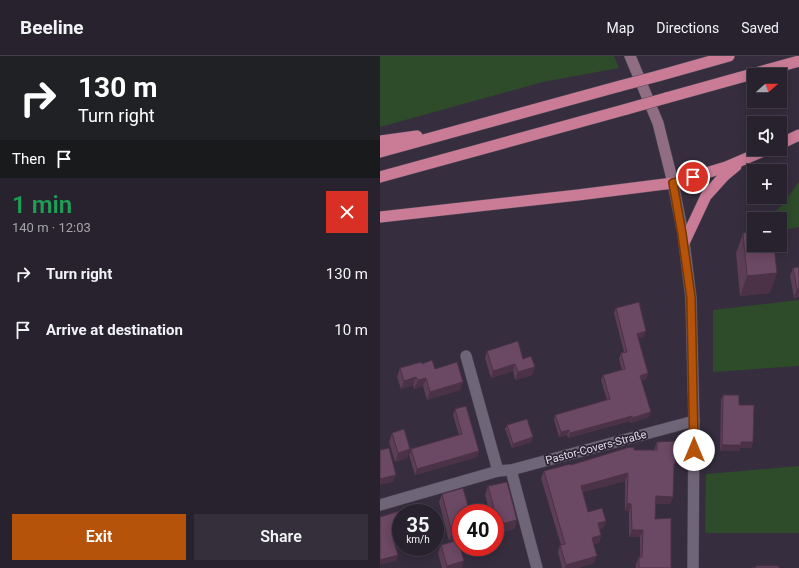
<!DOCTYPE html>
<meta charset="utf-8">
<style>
body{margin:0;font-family:Roboto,sans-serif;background:#342f3a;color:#f1f3f6;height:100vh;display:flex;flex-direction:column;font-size:15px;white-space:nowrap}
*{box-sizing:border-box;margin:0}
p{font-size:13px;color:#a5a4aa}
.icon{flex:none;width:22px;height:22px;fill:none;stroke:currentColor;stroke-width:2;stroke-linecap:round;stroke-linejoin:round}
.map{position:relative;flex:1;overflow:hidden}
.panel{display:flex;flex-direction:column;background:#28222e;width:380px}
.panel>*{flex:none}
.hud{background:#202124;color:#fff;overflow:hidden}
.needle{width:26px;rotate:70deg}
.fabs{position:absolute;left:367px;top:12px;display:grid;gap:8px}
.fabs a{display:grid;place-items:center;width:40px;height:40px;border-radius:0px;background:#28222e;box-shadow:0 2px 10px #0003,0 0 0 1px #443f4a;font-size:20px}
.speed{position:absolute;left:12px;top:448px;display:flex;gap:8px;font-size:20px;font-weight:700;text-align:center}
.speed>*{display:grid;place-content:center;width:52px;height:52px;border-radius:50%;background:#28222e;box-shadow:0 2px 10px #0003,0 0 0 1px #443f4a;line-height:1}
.speed small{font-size:10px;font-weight:400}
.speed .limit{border:6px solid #d22;background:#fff;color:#111}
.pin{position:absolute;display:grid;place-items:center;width:34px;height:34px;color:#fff;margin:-17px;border:2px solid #fff;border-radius:50%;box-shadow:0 1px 4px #0007}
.me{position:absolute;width:44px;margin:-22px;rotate:0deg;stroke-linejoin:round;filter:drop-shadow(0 0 3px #0008)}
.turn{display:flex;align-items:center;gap:14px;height:84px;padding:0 12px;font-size:18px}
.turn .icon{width:52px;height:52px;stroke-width:2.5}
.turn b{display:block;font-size:28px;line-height:34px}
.then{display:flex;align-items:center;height:38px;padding:0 12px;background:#0003;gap:8px;font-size:15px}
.round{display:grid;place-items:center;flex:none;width:42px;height:42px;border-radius:0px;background:#342f3a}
.head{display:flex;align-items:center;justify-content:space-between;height:68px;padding:0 12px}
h1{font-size:24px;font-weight:600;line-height:30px;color:#1e9e55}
.cta{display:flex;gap:8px;margin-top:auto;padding:8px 12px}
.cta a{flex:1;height:46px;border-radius:0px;background:#b45309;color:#fff;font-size:16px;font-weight:600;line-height:46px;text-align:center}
.cta a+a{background:#342f3a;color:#f1f3f6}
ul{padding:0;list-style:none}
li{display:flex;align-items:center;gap:12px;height:56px;padding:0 12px}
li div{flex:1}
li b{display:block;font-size:15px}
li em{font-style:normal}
header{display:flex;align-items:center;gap:24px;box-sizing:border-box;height:56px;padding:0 20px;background:#28222e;border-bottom:1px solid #443f4a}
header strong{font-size:19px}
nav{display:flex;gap:22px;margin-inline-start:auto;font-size:14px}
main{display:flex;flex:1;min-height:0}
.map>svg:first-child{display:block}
</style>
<header>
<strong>Beeline</strong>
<nav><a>Map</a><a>Directions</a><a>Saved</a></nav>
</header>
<main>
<section class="panel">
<div class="hud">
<div class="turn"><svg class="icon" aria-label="right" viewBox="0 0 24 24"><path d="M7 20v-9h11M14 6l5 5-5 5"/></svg><div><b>130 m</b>Turn right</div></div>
<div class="then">Then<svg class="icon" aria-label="arrive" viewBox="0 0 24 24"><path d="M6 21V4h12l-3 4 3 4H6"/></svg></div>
</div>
<div class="head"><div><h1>1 min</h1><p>140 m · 12:03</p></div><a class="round" style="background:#d93025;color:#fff"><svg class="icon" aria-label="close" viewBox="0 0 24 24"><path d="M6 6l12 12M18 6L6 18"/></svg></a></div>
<ul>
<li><svg class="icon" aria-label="right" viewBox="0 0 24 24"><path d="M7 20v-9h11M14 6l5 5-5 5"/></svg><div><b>Turn right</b></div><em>130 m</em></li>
<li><svg class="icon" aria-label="arrive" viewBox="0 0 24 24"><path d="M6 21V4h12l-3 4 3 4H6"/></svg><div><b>Arrive at destination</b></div><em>10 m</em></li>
</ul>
<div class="cta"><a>Exit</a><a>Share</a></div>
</section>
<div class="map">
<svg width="419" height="512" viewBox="0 0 419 512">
<rect width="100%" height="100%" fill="#362d3e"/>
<g fill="#2e4b2a">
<polygon points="0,0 234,0 239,12 163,26 0,71"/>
<polygon points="419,126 419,171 400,175 400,163 387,163 402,149"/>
<polygon points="419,244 419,310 333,316 333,254"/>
<polygon points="419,410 419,477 325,477 326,418"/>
</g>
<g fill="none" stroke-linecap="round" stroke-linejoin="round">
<g stroke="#514a58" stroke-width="12">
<g id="minor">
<polyline points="86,300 118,415"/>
<polyline points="131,414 157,512"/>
<polyline points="0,449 118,415 131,414 314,365"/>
</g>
</g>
<g stroke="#514a58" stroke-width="12">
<polyline id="tertiary" points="293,127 303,178 311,242 314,365 313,512"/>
</g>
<g stroke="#514a58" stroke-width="12">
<polyline id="secondary" points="250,0 278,67 293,127"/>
</g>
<g stroke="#514a58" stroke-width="12">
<g id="trunk">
<polyline points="278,20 349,0"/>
<polyline points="286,42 419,5"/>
<polyline points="0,85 37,80"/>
<polyline points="400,88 419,79"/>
<polyline points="0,96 240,30"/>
<polyline points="0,121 247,53"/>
<polyline points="0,161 198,139 293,127 346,111 388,93"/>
<polyline points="304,187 326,140 344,120 356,110"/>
</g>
</g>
<use href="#minor" stroke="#6f6578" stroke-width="11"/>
<use href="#tertiary" stroke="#6f6578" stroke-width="11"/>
<use href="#secondary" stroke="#916d83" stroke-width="11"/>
<use href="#trunk" stroke="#ca7c96" stroke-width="11"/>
<g stroke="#514a58" stroke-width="12" stroke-linecap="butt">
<g id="trunk-bridge">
<polyline points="240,30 278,20"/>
<polyline points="247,53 286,42"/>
</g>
</g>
<use href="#trunk-bridge" stroke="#ca7c96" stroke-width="11"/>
</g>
<g fill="#5c3e56">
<polygon points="363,177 390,237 360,240 356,197"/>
<polygon points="419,211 419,241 414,242 410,220 413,212"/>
<polygon points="236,252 264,281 258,282 268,317 266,323 261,324 269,361 250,367 250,365 188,382 187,379 179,381 174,364 175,359 227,344 221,324 223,319 242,314 239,303 241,297 244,296 234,257"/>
<polygon points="107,295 143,303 155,311 152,319 135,324 133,315 111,322 105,302"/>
<polygon points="42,308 55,313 80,334 47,344 43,330 34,333 33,329 21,333 17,321 20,312"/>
<polygon points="343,339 359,349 373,386 371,392 360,392 359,395 340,395 341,344"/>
<polygon points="75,353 99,395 97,401 35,419 29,399 31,393 79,379 73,359"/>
<polygon points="127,369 153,381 151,386 132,392 125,373"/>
<polygon points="12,377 30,393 27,402 15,406 9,386"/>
<polygon points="277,386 294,412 293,441 290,448 276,448 275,463 291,512 256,512 256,508 259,501 260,501 260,481 249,481 249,455 245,455 245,425 203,436 208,456 226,465 223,472 219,473 221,479 219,487 213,488 214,507 198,512 182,512 178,496 180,489 181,489 161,422 164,415 191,409 251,392 254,394 274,394"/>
<polygon points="108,430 137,464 134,473 115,478 115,457 109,453 105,439"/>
<polygon points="62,438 90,457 69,485 59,446"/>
<polygon points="61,489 82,512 62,512 58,497"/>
</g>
<g fill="#4b3246">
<polygon points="397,217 390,237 360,240 367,220"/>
<polygon points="417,233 419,233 419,241 414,242"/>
<polygon points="266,275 264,281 255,283 257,278"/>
<polygon points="135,308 133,315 111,322 113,315"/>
<polygon points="155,311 152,319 135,324 138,316"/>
<polygon points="268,317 266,323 258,325 260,320"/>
<polygon points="36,321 33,329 21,333 24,325"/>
<polygon points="46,322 43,330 34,333 38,324"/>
<polygon points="83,326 80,334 47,344 50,336"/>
<polygon points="271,356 269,361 250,367 252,362"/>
<polygon points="252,360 250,365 188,382 190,377"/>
<polygon points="189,374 187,379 179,381 181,376"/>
<polygon points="153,381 151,386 132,392 133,388"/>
<polygon points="361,386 373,386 371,392 360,392 359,395 340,395 342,389"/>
<polygon points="30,393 27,402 15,406 18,397"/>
<polygon points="99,395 97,401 35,419 37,413"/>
<polygon points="248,417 245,425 199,437 201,430"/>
<polygon points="16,419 13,426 0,429 0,423"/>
<polygon points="276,440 293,441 290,448 273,448"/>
<polygon points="247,447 251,448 249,455 245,455"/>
<polygon points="137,464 134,473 115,478 118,469"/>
<polygon points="226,465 223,472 215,474 218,467"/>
<polygon points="115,466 117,466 115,472"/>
<polygon points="81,474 81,482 69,485 72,477"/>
<polygon points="252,474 263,474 260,481 249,481"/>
<polygon points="221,479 219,487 209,489 212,482"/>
<polygon points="21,480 19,486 11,488 13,483"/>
<polygon points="18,499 16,505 0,509 0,504"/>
<polygon points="217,500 214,507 198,512 185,512 186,509"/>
<polygon points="84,505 82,512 66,512 67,510"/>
</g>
<g fill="#6b4864" stroke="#4b3246">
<polygon points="374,176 374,189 394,189 397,217 367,220 363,177"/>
<polygon points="419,211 419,233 417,233 413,212"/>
<polygon points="259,246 266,275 257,278 268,317 260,320 271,356 252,362 252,360 190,377 189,374 181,376 175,359 230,343 223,319 245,313 241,297 247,296 236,252"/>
<polygon points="138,285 143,303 151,300 155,311 138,316 135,308 113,315 107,295"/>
<polygon points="52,304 55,313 77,306 83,326 50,336 46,322 38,324 36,321 24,325 20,312 41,306 42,308"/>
<polygon points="343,339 359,339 359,349 374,349 373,386 361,386 361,389 342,389"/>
<polygon points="86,350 99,395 37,413 31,393 82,378 75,353"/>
<polygon points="147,363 153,381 133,388 127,369"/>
<polygon points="24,373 30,393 18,397 12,377"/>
<polygon points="295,385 295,408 294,408 293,441 276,440 275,463 291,462 291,512 259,512 259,501 262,501 263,474 252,474 251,448 247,447 248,417 201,430 208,456 222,452 226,465 218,467 221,479 212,482 217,500 186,509 180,489 185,488 164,415 190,408 191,409 250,391 251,392 254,391 254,394 277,394 277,386"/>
<polygon points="9,392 16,419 0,423 0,394"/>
<polygon points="127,426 137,464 118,469 117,466 115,466 115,457 94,457 114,452 108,430"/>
<polygon points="83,432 90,457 81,457 81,474 72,477 62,438"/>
<polygon points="39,449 42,457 21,457 21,475 20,475 21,480 13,483 18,499 0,504 0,461"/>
<polygon points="78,484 84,505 67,510 61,489"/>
<polygon points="376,510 399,510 399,512 371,512 376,512"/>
</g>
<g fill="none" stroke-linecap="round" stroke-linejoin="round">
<g stroke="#753606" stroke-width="10">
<polyline id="route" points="313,121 293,127 302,178 311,242 314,394"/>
</g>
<use href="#route" stroke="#b45309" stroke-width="7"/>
</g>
<g text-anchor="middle" stroke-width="3.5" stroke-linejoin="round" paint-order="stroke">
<g font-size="11" fill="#e4dfea" stroke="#2c2334">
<text transform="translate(216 391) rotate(-15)" y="4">Pastor-Covers-Straße</text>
</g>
</g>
</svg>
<div class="fabs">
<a><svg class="needle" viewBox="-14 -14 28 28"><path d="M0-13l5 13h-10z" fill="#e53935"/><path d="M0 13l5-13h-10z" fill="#a5a4aa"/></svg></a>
<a><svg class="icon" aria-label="sound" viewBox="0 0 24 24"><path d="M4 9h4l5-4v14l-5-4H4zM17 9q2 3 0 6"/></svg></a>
<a>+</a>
<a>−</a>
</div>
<div class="speed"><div>35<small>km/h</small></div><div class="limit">40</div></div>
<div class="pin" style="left:313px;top:121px;background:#d93025"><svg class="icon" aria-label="arrive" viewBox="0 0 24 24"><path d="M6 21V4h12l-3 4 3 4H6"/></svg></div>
<svg class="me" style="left:314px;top:394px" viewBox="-20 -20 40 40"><circle r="19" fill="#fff"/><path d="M0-13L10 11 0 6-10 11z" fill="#b45309"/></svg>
</div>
</main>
